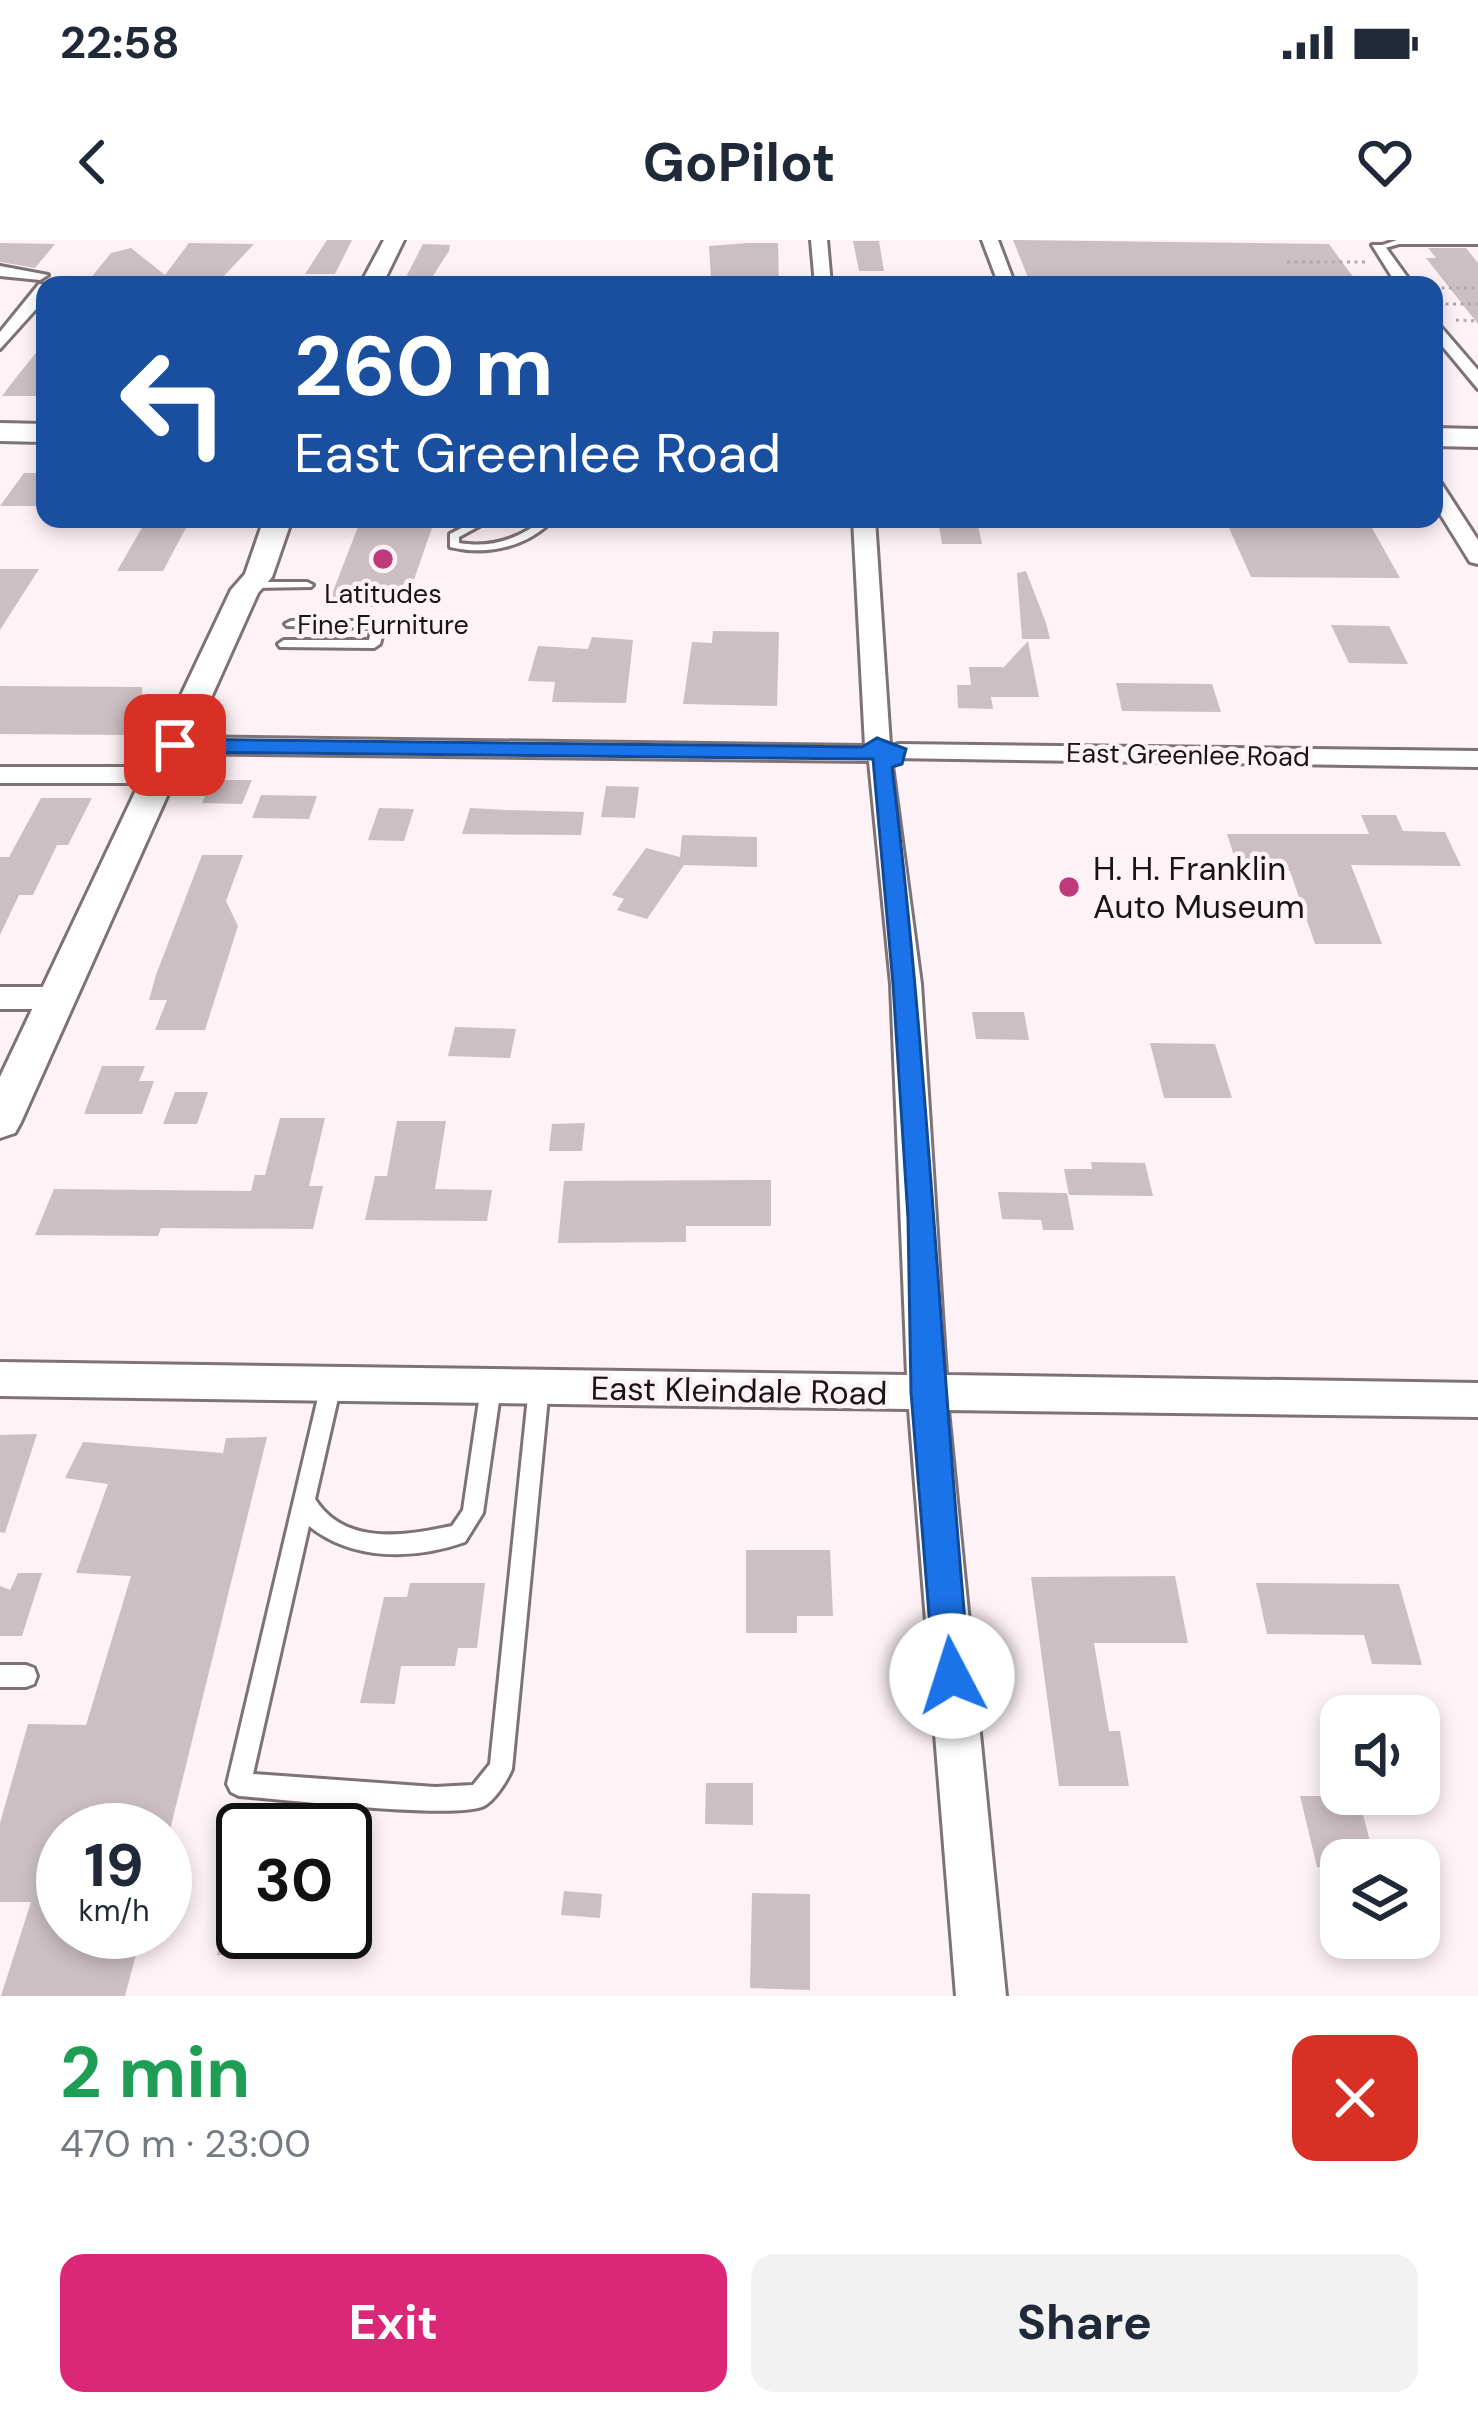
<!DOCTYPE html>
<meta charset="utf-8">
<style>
body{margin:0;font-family:"DM Sans",sans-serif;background:#f2f2f3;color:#1f2937;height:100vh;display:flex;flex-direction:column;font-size:45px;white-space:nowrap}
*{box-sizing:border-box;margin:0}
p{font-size:39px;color:#747a83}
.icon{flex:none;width:66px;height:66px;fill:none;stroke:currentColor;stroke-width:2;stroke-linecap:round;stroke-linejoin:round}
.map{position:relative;height:1756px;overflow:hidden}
.details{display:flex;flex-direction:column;background:#fff;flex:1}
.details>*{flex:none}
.banner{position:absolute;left:36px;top:36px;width:1407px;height:252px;border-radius:24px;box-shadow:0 6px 18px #0003;background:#1a4fa0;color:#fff;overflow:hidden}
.controls{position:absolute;left:1320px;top:1455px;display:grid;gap:24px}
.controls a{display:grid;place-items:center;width:120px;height:120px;border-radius:24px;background:#fff;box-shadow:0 6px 18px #0003;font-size:60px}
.speed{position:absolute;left:36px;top:1563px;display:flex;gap:24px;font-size:60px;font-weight:700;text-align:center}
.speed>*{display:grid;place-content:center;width:156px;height:156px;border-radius:50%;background:#fff;box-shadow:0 6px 18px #0003;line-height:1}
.speed small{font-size:30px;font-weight:400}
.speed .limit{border:6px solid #111;border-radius:18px;background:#fff;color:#111}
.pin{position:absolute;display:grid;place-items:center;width:102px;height:102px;color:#fff;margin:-51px;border-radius:24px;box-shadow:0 6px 18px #0006}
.me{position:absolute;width:132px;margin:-66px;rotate:355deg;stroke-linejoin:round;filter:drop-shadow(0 0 9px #0008)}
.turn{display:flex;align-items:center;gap:42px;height:252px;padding:0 60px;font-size:54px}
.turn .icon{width:156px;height:156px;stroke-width:2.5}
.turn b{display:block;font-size:84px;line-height:102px}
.round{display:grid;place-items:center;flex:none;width:126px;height:126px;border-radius:24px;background:#f2f2f3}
.headline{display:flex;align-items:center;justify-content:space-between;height:204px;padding:0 60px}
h1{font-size:72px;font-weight:700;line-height:90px;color:#1e9e55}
.button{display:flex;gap:24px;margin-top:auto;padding:24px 60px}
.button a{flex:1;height:138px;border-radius:24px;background:#db2777;color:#fff;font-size:48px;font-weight:700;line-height:138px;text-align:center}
.button a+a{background:#f2f2f3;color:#1f2937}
.status{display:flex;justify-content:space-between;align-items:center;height:84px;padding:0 60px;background:#fff;direction:ltr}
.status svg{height:33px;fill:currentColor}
header{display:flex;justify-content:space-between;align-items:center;height:156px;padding:0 60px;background:#fff;font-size:54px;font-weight:700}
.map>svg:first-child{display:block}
</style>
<div class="status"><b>22:58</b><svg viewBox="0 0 49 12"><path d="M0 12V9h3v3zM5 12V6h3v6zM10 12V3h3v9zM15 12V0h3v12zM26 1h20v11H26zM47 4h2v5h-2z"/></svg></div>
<header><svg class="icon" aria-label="back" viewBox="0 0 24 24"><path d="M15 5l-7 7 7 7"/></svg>GoPilot<svg class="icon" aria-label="heart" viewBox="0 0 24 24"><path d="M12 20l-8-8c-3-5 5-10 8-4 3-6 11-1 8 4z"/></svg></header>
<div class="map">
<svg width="1478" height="1756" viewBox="0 0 1478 1756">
<rect width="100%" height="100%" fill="#fdf2f6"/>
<g fill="#ccbfc4">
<polygon points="327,0 352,0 335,34 305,34"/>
<polygon points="1013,0 1329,4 1359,45 1031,45"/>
<polygon points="853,1 879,1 884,31 859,31"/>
<polygon points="0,3 55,4 35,28 0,22"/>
<polygon points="189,3 254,4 222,38 89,40 111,13 131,8 165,35"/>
<polygon points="747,3 778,3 779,45 711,39 709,6"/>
<polygon points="423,4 450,5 449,11 431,39 405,39"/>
<polygon points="1428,8 1466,8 1478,23 1478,84 1426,18 1436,18"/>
<polygon points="45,102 45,156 2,156 18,135"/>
<polygon points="24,233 45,233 45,266 0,266"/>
<polygon points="361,279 435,279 407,360 387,360 385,367 327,367"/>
<polygon points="1225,279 1357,279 1357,288 1372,288 1400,338 1251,337"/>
<polygon points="938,280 977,280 982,304 942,304"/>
<polygon points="143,286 187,286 163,331 117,331"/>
<polygon points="0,329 39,329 0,390"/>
<polygon points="1026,331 1046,383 1050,399 1022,399 1017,333"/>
<polygon points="1331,385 1389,386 1408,424 1349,423"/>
<polygon points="713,391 779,392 777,466 683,464 692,402 712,403"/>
<polygon points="592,397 633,400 626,463 552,462 555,442 528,441 538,406 588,409"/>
<polygon points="1028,401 1039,457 991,457 993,469 958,468 957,445 971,445 969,427 1004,427"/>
<polygon points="1116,443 1212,444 1221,472 1122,471"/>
<polygon points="0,446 142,447 143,467 127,495 0,494"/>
<polygon points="212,540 252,540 242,564 202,563"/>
<polygon points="606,546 639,547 635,578 601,577"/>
<polygon points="261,555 317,556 309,579 252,578"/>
<polygon points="41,558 92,558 68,605 57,605 33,655 19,655 0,695 0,617 9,617"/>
<polygon points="379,568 414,569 404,601 368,600"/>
<polygon points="470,568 507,570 584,572 581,595 462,594"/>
<polygon points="1361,575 1396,575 1403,591 1445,592 1461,626 1351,625 1382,704 1315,704 1290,631 1237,625 1227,594 1369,594"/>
<polygon points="682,595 757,597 757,627 684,625 647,679 617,670 624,659 612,655 646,608 680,617"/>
<polygon points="202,615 243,615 226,661 238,686 205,790 155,790 167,760 149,760 156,735"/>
<polygon points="972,772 1024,772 1029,800 976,799"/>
<polygon points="455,787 516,789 510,818 448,816"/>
<polygon points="1150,803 1215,804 1232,858 1164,858"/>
<polygon points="102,826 145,826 139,841 154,841 142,874 84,874"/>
<polygon points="175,852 208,852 197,884 163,884"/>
<polygon points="280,878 325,878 309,946 323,946 313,989 161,988 158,996 35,995 54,949 251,951 255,935 265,935"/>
<polygon points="397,881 446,881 435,949 492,950 487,981 365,980 375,936 387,936"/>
<polygon points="585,883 582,911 549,911 552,884"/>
<polygon points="1091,922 1145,923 1153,956 1069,955 1064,929 1092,929"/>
<polygon points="771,940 771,986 686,986 686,1002 558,1003 564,941"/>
<polygon points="998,952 1067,953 1074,990 1043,990 1041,980 1002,979"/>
<polygon points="37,1194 5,1293 0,1292 0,1195"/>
<polygon points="267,1197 170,1590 63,1590 63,1692 142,1692 125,1756 1,1756 31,1662 0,1662 0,1583 28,1484 86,1485 131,1336 76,1333 108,1244 65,1238 83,1202 223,1213 226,1198"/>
<polygon points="746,1310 830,1310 833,1376 797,1376 797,1393 746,1393"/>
<polygon points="18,1333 42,1333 22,1396 0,1396 0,1346 10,1350"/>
<polygon points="1175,1336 1188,1403 1094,1403 1109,1491 1120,1491 1129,1546 1059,1546 1031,1337"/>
<polygon points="410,1343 485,1343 477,1408 458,1408 455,1426 401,1426 395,1464 360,1463 384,1357 407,1357"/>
<polygon points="1256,1343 1399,1344 1422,1425 1372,1424 1364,1395 1267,1394"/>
<polygon points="706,1543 753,1543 753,1585 705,1584"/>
<polygon points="1300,1556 1358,1556 1375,1620 1341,1620 1341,1627 1317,1627"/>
<polygon points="233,1644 243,1645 243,1692 276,1692 272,1716 217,1715"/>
<polygon points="564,1651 602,1654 600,1678 561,1675"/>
<polygon points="752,1653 810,1654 810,1750 750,1748"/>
</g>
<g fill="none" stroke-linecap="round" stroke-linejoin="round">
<g stroke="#7e7277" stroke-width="6">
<g id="service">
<polygon points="1397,0 1478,0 1478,4 1399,4 1378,10 1374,8"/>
<path d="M 479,279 L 492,279 L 459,297 L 459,303 C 484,307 506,303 528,290 C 539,284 541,279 554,279 C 527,307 488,316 450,307 L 450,294 Z"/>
<polygon points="307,342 313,345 311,347 250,348 244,345 250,342"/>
<polygon points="291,381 379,381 385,385 380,404 374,408 280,407 278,404 284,400 369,400 372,388 287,386 285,384"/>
<path d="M 331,1137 L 338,1139 L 341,1145 L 315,1259 C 345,1306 404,1296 452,1286 L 463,1270 L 481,1147 L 484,1141 L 491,1139 L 498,1141 L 501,1147 L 483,1273 L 465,1302 C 414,1320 352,1321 309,1286 L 253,1534 L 435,1547 L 473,1545 L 490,1524 L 529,1147 L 532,1141 L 539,1139 L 546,1141 L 549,1147 L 512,1529 C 507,1541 495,1560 484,1566 C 455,1580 281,1559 239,1556 L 231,1552 L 227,1544 L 321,1145 L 324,1139 Z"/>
<polygon points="0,1425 26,1425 34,1428 37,1436 34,1444 26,1447 0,1447"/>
</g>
</g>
<g stroke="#7e7277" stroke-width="6">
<g id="minor">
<polygon points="811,0 827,0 831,45 815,45"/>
<polygon points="982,0 998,0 1015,45 999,45"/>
<polygon points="1372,5 1384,5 1413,45 1397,45"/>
<polygon points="0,26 48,35 40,40 0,36"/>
<polygon points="39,44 51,45 45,45 45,59 0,109 0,92"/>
<polygon points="1434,79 1478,130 1478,149 1434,96"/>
<polygon points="1434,241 1441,243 1478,300 1478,324 1470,322 1434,264"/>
<polygon points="853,279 875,279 890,505 879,516 889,517 889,507 898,504 1478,511 1478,527 891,518 921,744 946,1135 1478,1143 1478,1177 948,1170 1006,1756 956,1756 909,1169 0,1156 0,1122 907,1135 891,744 869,521 174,513 161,505 174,497 865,506"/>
<polygon points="0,527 161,527 174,535 161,543 0,543"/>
<polygon points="0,747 57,747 72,758 57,769 0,769"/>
</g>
</g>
<g stroke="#7e7277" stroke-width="6">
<g id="tertiary">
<polygon points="384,0 404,0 382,45 360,45"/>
<polygon points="264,279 292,279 272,337 258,353 21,882 15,893 0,898 0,837 231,350 245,334"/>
</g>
</g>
<g stroke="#7e7277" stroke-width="6">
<g id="secondary">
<polygon points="0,183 45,184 45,202 0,201"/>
<polygon points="1434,188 1478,189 1478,207 1434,206"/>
</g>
</g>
<g stroke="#b2a9ac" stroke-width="3" stroke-dasharray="3 4.5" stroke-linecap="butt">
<polyline points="1287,22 1368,22"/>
<polyline points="1298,38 1378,39"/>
<polyline points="1434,48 1478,48"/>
<polyline points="1438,64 1478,64"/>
<polyline points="1456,80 1478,81"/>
</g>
<use href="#service" fill="#fff" fill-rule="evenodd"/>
<use href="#minor" fill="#fff" fill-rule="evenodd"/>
<use href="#tertiary" fill="#fff" fill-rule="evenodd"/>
<use href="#secondary" fill="#fff" fill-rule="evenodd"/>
</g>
<path fill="#1a73e8" stroke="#114b97" stroke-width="3" d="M 877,498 L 906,509 L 902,524 L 892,527 C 929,830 941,1133 970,1436 L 965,1449 L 952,1455 L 939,1449 L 934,1436 L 911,1152 L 908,978 L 893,744 L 873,519 L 175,512 L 164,505 L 175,499 L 862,507 Z"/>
<g fill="#bf397b" stroke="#fdf2f6" stroke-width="4.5">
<circle cx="383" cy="319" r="12"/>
<circle cx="1069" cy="647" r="12"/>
</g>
<g text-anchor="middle" stroke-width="9" stroke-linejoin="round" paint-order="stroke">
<g font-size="27" fill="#191416" stroke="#fdf2f6">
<text x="383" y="363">Latitudes<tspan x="383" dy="31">Fine Furniture</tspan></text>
</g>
<g font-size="27" fill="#191416" stroke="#fdf2f6">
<text transform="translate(1188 515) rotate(1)" y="9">East Greenlee Road</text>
</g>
<g font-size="33" fill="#191416" stroke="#fdf2f6" text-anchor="start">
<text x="1093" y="640">H. H. Franklin<tspan x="1093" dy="38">Auto Museum</tspan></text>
</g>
<g font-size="33" fill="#191416" stroke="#fdf2f6">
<text transform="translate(739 1150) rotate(1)" y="12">East Kleindale Road</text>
</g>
</g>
</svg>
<div class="controls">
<a><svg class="icon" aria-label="sound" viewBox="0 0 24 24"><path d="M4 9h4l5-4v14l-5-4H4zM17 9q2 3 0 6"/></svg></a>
<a><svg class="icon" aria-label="layers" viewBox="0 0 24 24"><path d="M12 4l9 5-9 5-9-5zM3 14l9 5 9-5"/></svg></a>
</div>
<div class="speed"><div>19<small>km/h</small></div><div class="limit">30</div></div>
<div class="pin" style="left:175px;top:505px;background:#d93025"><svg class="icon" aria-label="arrive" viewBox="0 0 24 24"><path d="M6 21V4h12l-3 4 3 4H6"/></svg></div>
<svg class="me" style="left:952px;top:1436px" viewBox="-20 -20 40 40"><circle r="19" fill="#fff"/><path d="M0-13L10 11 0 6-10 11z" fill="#1a73e8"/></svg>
<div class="banner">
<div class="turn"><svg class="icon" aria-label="left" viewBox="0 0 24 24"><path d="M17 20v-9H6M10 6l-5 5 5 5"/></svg><div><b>260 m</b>East Greenlee Road</div></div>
</div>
</div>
<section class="details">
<div class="headline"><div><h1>2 min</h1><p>470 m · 23:00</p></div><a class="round" style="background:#d93025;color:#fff"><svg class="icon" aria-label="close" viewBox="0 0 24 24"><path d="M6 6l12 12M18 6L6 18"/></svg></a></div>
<div class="button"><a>Exit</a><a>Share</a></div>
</section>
